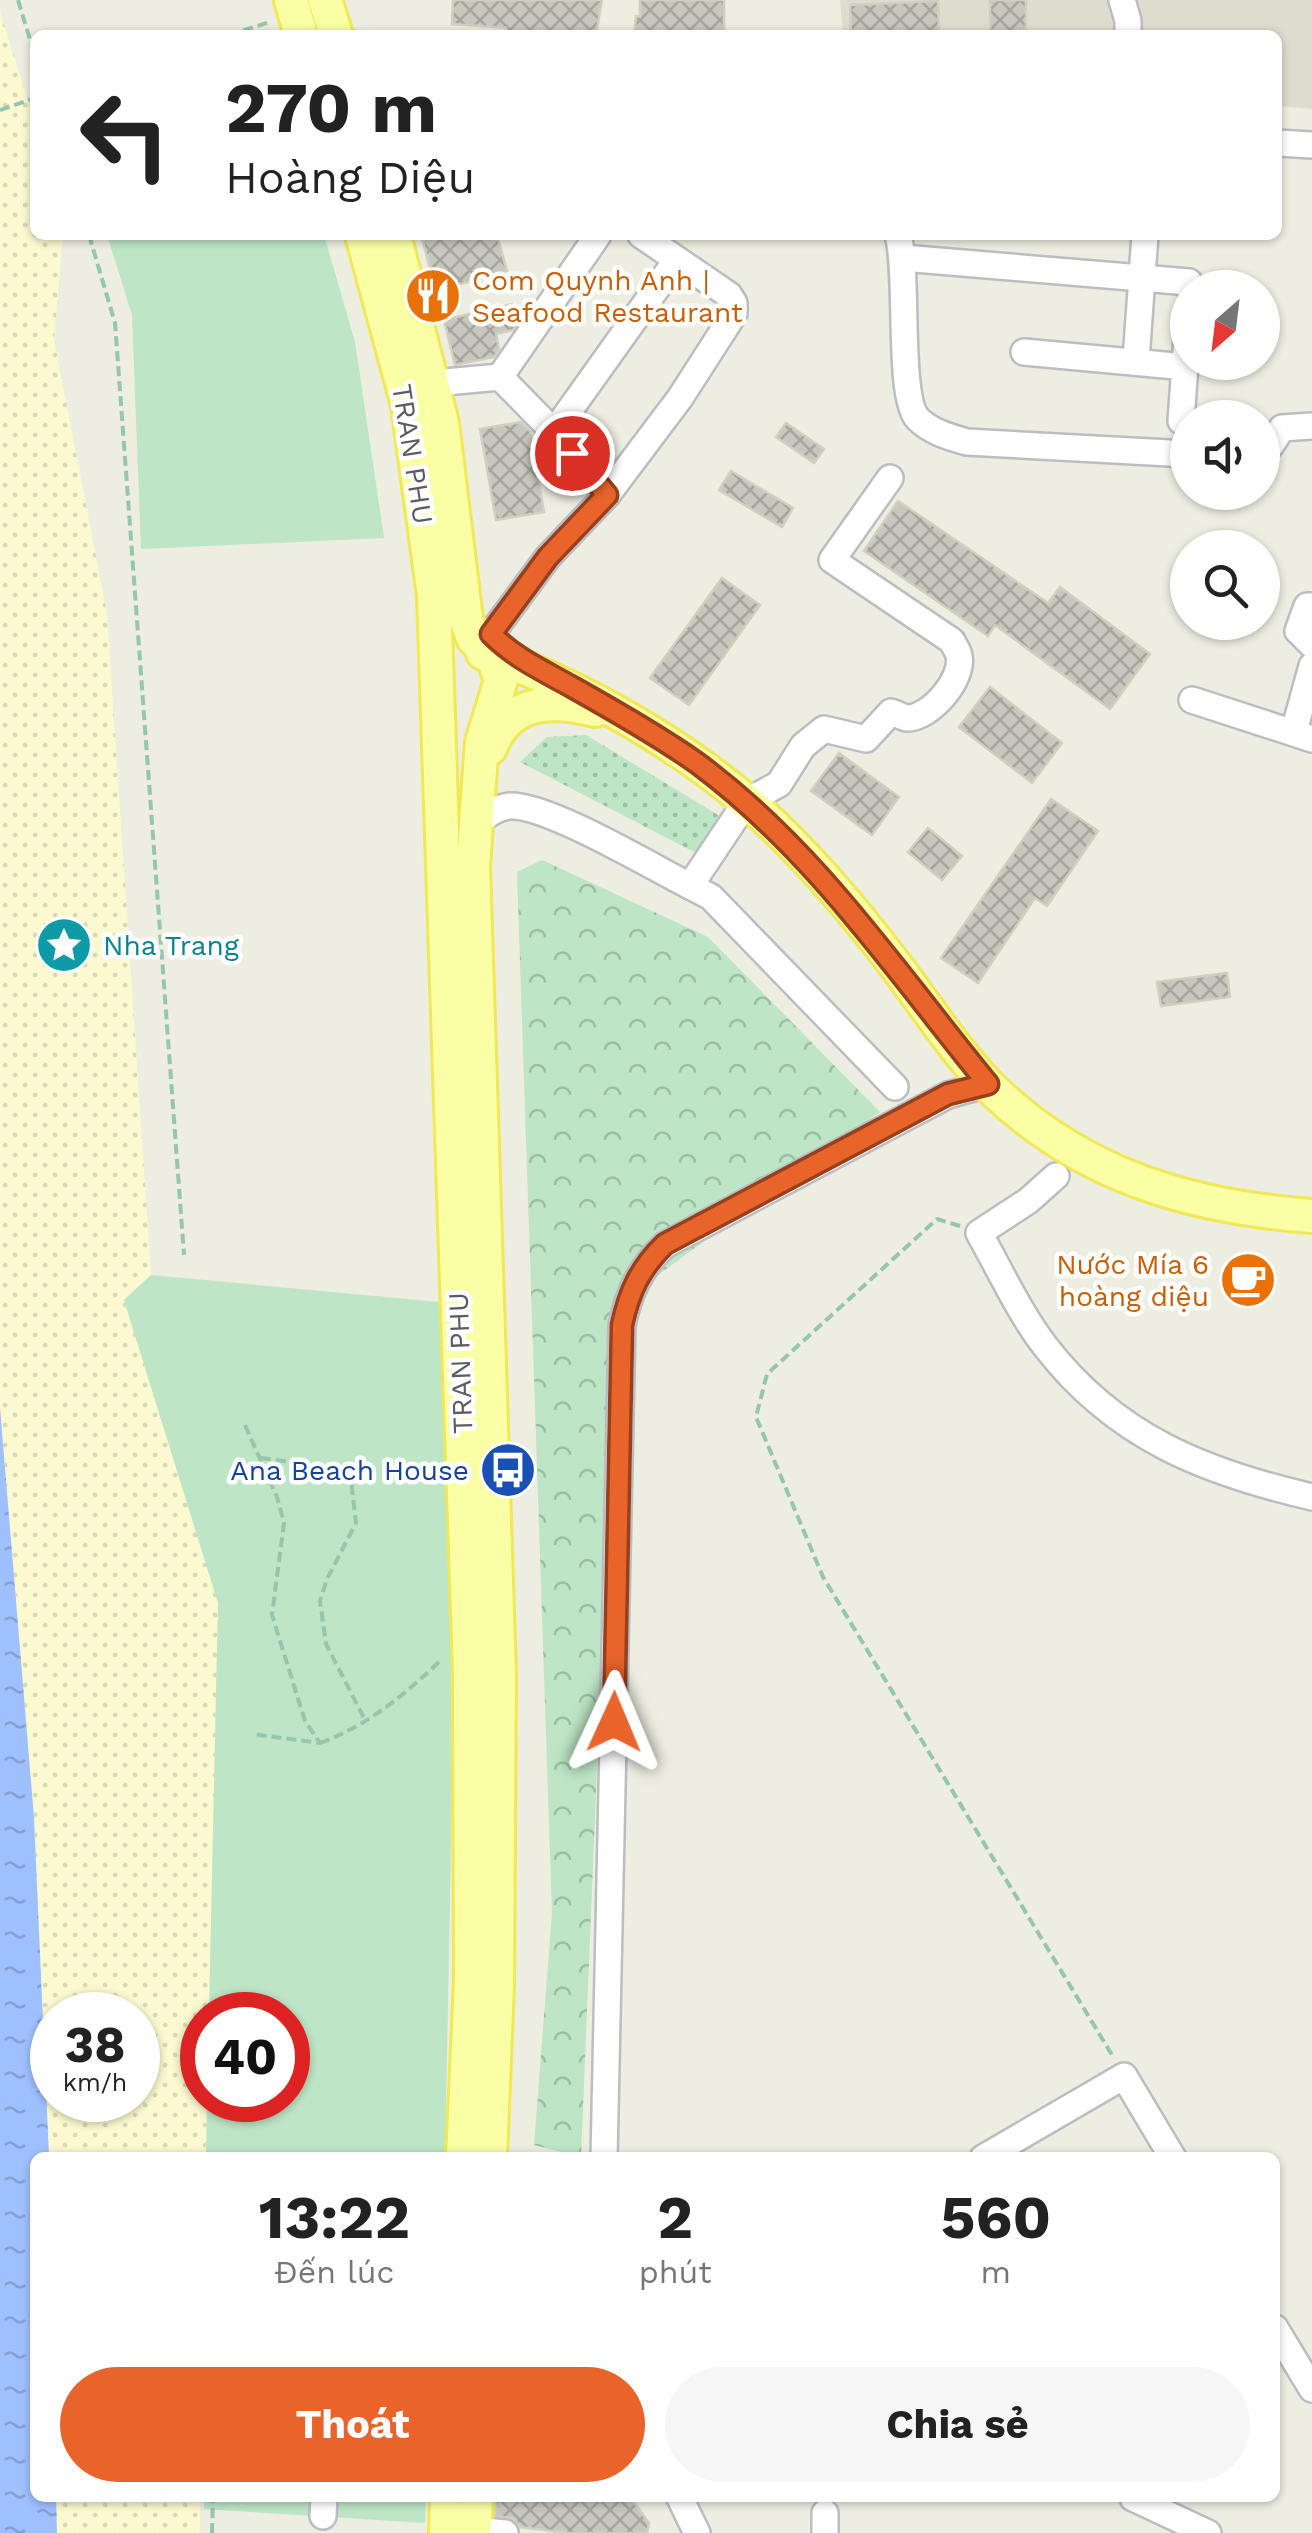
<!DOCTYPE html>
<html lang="vi">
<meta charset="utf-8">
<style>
body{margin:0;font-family:"Work Sans",sans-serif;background:#f6f6f6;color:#222;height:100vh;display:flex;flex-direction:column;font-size:38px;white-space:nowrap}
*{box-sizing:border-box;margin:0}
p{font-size:32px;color:#767676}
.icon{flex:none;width:55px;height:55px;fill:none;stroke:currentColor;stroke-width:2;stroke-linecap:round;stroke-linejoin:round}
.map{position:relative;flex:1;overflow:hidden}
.side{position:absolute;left:30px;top:2152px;width:1250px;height:350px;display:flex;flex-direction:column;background:#fff;border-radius:15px;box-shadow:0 2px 8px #0004}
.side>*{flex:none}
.guide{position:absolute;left:30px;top:30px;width:1252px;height:210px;border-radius:15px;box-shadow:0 2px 8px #0004;background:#fff;color:#222;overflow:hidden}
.needle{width:65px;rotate:208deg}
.controls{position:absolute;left:1170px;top:270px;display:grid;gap:20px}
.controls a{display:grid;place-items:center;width:110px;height:110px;border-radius:50%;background:#fff;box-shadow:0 2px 8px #0004;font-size:50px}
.speed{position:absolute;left:30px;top:1992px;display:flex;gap:20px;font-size:50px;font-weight:700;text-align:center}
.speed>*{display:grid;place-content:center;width:130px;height:130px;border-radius:50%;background:#fff;box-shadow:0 2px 8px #0004;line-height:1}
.speed small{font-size:25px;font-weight:400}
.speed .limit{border:15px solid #d22;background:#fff;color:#111}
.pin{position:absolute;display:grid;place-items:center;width:85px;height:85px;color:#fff;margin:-42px;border:5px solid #fff;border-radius:50%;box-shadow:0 2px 10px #0007}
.me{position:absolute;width:110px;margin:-55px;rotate:1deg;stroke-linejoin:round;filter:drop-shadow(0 0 8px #0008)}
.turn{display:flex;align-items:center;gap:35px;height:210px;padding:0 30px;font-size:45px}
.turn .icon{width:130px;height:130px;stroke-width:2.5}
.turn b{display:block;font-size:70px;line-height:85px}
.eta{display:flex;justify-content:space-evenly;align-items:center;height:170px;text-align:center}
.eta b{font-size:60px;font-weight:700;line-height:70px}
.action{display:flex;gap:20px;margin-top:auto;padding:20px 30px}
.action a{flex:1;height:115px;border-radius:60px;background:#e8642b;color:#fff;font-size:40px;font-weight:700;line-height:115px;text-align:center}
.action a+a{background:#f6f6f6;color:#222}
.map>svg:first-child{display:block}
</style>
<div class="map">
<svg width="1312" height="2533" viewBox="0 0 1312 2533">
<defs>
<pattern id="grass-dots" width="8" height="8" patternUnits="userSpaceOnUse" patternTransform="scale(2.5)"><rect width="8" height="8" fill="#bde5c6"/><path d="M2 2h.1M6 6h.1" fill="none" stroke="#9dbda4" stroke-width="1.8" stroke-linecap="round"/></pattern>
<pattern id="forest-crowns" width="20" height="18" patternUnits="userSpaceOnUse" patternTransform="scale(2.5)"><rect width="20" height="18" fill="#bde5c6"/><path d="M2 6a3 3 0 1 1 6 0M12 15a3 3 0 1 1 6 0" fill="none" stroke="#9dbda4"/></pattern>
<pattern id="sand-dots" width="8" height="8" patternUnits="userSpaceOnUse" patternTransform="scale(2.5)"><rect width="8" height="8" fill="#faf9cf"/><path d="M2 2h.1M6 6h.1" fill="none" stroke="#d9d8b4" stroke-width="1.8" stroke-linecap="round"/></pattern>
<pattern id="water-ripples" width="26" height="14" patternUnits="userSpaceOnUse" patternTransform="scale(2.5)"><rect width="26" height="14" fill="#9fc0ff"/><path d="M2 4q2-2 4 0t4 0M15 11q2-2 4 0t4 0" fill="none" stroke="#859fd2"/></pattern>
<pattern id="building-cross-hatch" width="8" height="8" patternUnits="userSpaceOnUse" patternTransform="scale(2.5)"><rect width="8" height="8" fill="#c8c7be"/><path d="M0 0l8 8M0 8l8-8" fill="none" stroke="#a5a59e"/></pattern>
</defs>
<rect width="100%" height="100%" fill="#edede1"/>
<polygon fill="#dddccf" points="840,0 1312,0 1312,109 1278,106 1278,35 843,35"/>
<polygon fill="url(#grass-dots)" points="586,735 723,818 696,853 520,762 547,737"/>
<polygon fill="url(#forest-crowns)" points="542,860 708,937 880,1112 616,1306 581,2157 534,2145 552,1913 517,872"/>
<g fill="url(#sand-dots)" fill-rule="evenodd">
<path d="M 0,11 L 35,124 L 35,235 L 63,235 L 54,339 L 107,614 L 151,1275 L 124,1300 L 218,1603 L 209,2015 L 202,2015 L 202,2100 L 207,2100 L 206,2157 L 49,2157 L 34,1818 L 0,1408 ZM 52,2015 L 138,2015 L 138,2100 L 52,2100 Z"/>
<polygon points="56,2498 200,2498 200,2533 57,2533"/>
</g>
<g fill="#bde5c6">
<polygon points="107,235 324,235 355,342 384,538 141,549 132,315"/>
<polygon points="151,1275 439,1302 455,1635 445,2157 206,2157 207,2100 288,2100 288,2015 209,2015 218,1603 124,1300"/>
<polygon points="204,2498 426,2498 425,2523 204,2509"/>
</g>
<polygon fill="url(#water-ripples)" points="0,1408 34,1818 49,2157 35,2158 35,2498 56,2498 57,2533 0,2533"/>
<g fill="url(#building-cross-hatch)" stroke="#d1d0c0" stroke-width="2.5">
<polygon points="453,0 602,0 596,35 505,35 506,28 452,24"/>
<polygon points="640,0 724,0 724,35 634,35 636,16 640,17"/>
<rect x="990" y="0" width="36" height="35"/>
<polygon points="938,1 939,35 851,35 850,5"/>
<polygon points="421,235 497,235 507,271 436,291"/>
<polygon points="512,304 517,324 513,330 496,334 499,349 494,357 455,365 444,320"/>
<polygon points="521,422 530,431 544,512 496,520 480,429"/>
<polygon points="786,423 824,449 814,463 776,437"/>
<polygon points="731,471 793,508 782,527 719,490"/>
<polygon points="898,501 1048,603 1060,587 1150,654 1110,709 995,625 988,636 864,551"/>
<polygon points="722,578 760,605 689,705 650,678"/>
<polygon points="990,687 1062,743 1032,783 959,727"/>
<polygon points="839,753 899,797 872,835 811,791"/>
<polygon points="1051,799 1098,831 1047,906 1035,898 978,983 941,958"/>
<polygon points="928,828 962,856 942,880 908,852"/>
<polygon points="1227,973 1230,997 1161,1006 1157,982"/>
<polygon points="496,2498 631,2498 649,2523 647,2533 569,2533 520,2527 514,2519 495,2516"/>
</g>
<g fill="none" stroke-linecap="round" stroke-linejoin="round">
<g stroke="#bcbdc3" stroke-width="30">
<g id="minor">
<polyline points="1122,0 1128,21 1128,35"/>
<polyline points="1278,143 1312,145"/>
<path d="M 898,235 C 909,275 897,398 918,419 C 931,432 950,437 967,442 L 1188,454"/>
<polyline points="903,258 1189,282 1189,288"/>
<polyline points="1024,352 1186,367"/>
<polyline points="1136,360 1145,235"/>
<polyline points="500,377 598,235"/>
<polyline points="434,383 500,377 554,432 607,495"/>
<polyline points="1181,421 1188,323"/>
<polyline points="554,432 676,261"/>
<polyline points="1262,451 1271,445 1282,428 1312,426"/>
<polyline points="1312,606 1307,606 1298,631 1312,645"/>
<polyline points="491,634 548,557 607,495 680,398 734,314 734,303 729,295 641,235"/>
<polyline points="1192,700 1312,739"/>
<polyline points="1294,731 1312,666"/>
<path d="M 476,824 C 486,815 497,807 510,806 C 547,804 652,867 690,886 L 746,802 L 779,784 L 803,746 L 824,729 L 866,739 L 891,712 C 892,712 905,718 906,718 C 930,719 964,679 959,656 C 958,650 954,646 952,641 L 832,560 L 890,478"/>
<polyline points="690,886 711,897 895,1087"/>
<path d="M 1056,1176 L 1028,1201 L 979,1233 C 1000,1270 1019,1312 1045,1346 C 1115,1437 1204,1472 1312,1497"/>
<path d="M 604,2158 L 622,1325 C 629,1292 640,1268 665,1245 L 948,1095 L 988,1084"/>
<polyline points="983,2158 1124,2076 1173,2158"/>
<polyline points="1275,2328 1312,2389"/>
<polyline points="680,2498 697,2533"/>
<polyline points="1133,2498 1208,2533"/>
<polyline points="825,2513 825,2533"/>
<polyline points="323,2516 324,2498"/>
<polyline points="475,2530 505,2533"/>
</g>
</g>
<g stroke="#f1e856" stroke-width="38">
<g id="major">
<polyline points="291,0 301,35"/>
<polyline points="325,0 336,35"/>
<polyline points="362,235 408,405 434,596 470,1672 471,1981 463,2158"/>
<polyline points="394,235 442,423 466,619 473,638 494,661 501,680 482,742 473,866 499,1675 497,1984 490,2158"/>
<path d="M 483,653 C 591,688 716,764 795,847 C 833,886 869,930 902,974 C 930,1012 957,1053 990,1087 C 1080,1175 1189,1207 1312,1216"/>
<path d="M 490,748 C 509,700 550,699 595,710"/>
<polyline points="446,2533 447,2498"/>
<polyline points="474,2533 476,2498"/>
</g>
</g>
<g stroke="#96c6ae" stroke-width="4" stroke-dasharray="10 5" stroke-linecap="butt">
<polyline points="18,0 35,56"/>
<polyline points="229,35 270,22"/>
<polyline points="0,110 35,98"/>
<polyline points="89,235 115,323 184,1255"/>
<polyline points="960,1226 937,1219 767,1374 756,1417 823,1577 1112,2055"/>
<polyline points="245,1425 277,1497 284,1523 272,1615 305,1721 320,1743 252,1734"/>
<polyline points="261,1458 350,1470 356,1523 327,1579 320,1601 326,1644 366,1722"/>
<path d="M 320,1743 C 368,1725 402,1697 439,1662"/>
<polyline points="212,2533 213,2498"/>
</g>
<use href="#minor" stroke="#fff" stroke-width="25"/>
<use href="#major" stroke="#f9ffa4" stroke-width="32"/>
</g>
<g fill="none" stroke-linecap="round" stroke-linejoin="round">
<g stroke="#97411c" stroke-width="25">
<path id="route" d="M 572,453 L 607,495 L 548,557 L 491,634 C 516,659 544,671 574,688 C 615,711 659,736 697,763 C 816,851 896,972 988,1084 L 948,1094 L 665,1244 C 640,1268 629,1292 622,1325 L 614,1722"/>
</g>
<use href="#route" stroke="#e8642b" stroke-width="18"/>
</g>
<defs>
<g id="restaurant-disc" transform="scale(2.875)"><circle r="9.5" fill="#e8710a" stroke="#fff"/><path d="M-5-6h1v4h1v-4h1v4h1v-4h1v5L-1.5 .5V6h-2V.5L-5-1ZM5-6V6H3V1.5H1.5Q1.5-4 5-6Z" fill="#fff"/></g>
<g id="sight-disc" transform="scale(2.875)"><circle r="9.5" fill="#0f9aa8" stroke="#fff"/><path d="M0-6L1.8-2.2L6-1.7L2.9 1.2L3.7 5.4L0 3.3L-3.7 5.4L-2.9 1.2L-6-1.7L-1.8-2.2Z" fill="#fff"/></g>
<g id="cafe-disc" transform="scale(2.875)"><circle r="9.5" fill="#e8710a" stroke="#fff"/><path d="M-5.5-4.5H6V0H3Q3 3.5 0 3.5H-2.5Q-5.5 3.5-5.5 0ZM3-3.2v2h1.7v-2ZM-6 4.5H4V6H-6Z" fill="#fff"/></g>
<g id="bus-disc" transform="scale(2.875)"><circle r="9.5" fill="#1a4fb4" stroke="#fff"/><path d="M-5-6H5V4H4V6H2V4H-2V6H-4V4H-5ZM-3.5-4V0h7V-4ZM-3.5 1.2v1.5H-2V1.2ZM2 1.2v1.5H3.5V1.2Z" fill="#fff"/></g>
</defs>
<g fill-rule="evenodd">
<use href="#restaurant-disc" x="433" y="296"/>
<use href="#sight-disc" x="64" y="945"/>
<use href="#cafe-disc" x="1248" y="1280"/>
<use href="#bus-disc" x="508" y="1470"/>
</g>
<g text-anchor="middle" stroke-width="9" stroke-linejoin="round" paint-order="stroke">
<g font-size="28" fill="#c56008" stroke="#fff" text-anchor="start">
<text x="472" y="290">Com Quynh Anh |<tspan x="472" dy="32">Seafood Restaurant</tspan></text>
<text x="1209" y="1274" text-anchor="end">Nước Mía 6<tspan x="1209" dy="32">hoàng diệu</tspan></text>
</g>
<g font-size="28" fill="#5a5c62" stroke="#fff">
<text transform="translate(413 454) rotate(81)" y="10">TRAN PHU</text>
<text transform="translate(460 1363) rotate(-92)" y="10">TRAN PHU</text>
</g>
<g font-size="28" fill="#0d838f" stroke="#fff" text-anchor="start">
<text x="103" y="955">Nha Trang</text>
</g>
<g font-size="28" fill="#164399" stroke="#fff" text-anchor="end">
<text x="469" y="1480">Ana Beach House</text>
</g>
</g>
</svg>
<div class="controls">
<a><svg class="needle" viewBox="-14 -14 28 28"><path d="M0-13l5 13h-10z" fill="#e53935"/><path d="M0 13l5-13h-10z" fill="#767676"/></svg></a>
<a><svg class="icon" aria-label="sound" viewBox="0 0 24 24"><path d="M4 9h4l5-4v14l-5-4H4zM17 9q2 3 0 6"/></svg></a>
<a><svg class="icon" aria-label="search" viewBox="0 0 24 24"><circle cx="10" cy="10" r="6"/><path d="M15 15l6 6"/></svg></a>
</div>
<div class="speed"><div>38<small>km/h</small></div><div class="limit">40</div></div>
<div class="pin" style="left:572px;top:453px;background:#d93025"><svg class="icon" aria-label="arrive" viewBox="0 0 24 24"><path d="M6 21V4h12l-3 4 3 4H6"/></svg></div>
<svg class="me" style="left:614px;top:1722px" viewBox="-20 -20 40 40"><path d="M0-17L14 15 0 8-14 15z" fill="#e8642b" stroke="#fff" stroke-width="4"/></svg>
<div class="guide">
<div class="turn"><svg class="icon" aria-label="left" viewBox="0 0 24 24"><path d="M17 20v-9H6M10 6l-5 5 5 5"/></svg><div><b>270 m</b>Hoàng Diệu</div></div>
</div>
<section class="side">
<div class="eta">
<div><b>13:22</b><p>Đến lúc</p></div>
<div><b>2</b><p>phút</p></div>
<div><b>560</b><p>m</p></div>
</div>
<div class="action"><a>Thoát</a><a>Chia sẻ</a></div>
</section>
</div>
